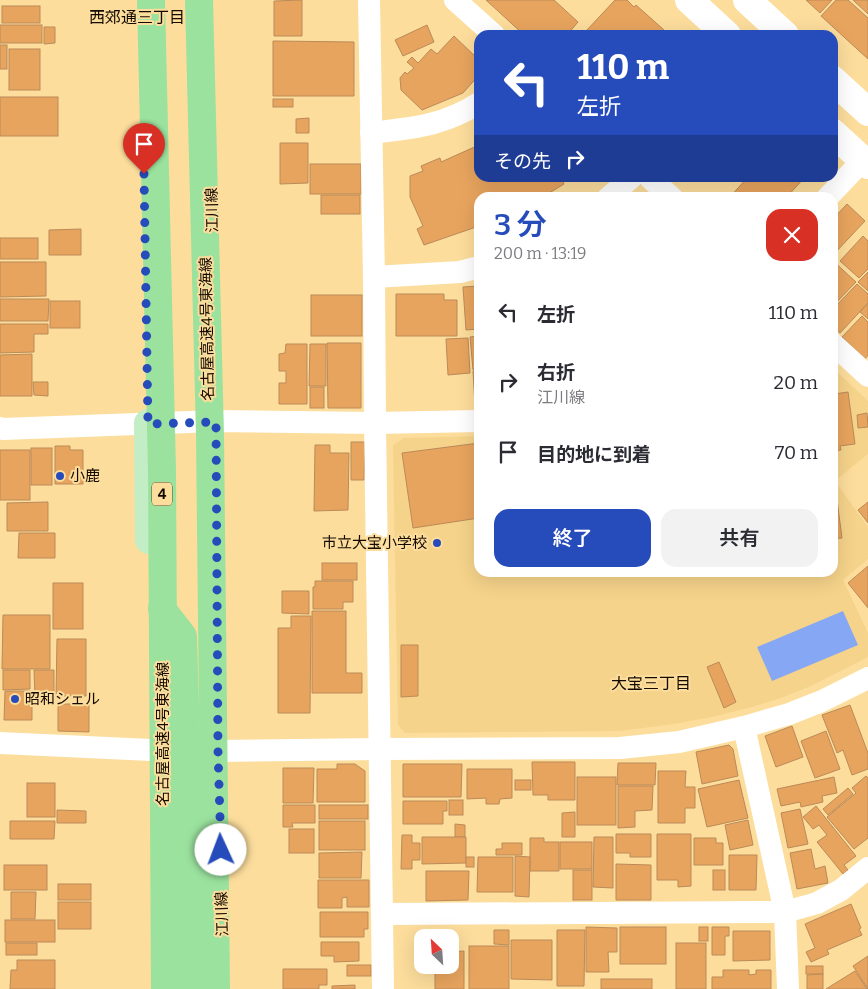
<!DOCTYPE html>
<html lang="ja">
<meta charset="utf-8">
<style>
body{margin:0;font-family:Bitter,"Noto Sans JP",serif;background:#f2f2f3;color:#2b2b33;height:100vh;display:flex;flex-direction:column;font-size:19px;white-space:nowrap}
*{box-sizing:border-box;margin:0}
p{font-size:16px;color:#7c7c81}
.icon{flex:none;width:28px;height:28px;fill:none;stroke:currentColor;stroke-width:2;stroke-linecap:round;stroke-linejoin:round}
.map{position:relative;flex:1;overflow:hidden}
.sheet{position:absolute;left:474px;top:192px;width:364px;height:385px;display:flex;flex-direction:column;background:#fff;border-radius:15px;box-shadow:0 5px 20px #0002}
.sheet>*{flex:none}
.banner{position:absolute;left:474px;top:30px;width:364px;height:152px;border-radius:15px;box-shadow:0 5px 20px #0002;background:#264bba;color:#fff;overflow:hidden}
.needle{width:32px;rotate:335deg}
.controls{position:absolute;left:414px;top:929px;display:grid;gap:10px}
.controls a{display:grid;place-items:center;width:45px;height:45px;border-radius:10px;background:#fff;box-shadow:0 5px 20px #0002;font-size:25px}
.pin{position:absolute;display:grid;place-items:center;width:42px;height:42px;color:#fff;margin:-51px -21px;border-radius:50% 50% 50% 0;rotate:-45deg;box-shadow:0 0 5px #0007}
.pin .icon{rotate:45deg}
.me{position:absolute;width:55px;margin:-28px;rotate:358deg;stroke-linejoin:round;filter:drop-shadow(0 0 4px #0008)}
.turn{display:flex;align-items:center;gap:18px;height:105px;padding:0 20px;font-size:22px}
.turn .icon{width:65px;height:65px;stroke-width:2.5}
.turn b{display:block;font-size:35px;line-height:42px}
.then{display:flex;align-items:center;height:48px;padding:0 20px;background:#0003;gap:10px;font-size:19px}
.round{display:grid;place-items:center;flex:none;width:52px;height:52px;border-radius:15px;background:#f2f2f3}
.overview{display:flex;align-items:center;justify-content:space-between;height:85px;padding:0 20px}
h1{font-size:30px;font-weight:600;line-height:38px;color:#264bba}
.button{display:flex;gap:10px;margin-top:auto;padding:10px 20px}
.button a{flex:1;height:58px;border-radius:15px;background:#264bba;color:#fff;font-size:20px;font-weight:600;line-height:58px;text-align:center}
.button a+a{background:#f2f2f3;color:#2b2b33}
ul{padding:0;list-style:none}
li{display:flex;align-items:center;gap:15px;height:70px;padding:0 20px}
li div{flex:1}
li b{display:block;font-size:19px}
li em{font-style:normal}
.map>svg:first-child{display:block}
</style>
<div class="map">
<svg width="868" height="989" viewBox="0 0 868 989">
<rect width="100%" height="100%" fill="#fcdd9c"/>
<polygon fill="#f5d38a" points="833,368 868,401 868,454 835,481 868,527 868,559 843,580 868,633 868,657 813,685 781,698 752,707 712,717 674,724 620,731 405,733 398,725 393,445 404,438 479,436 479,572 832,572"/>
<polygon fill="#86a7f4" points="843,611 858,645 772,681 757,647"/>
<g fill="#e7a45e" stroke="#bb8a58">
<polygon points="302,0 302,36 274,36 274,1"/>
<polygon points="486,0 554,0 578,22 567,35 524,35"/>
<polygon points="615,0 627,0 634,7 636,5 664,30 662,32 665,35 593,35 587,30"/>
<polygon points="806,0 832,0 820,13"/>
<polygon points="836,0 848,0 868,18 868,59 821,16"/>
<polygon points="853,0 868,0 868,14"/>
<rect x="2" y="6" width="38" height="17"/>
<rect x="0" y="25" width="42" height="18"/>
<polygon points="427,25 434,42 403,56 395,40"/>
<polygon points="44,27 55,27 55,43 44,44"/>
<polygon points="454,36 479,60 479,75 463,93 422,110 401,90 400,78 405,72 407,74 414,68 407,62 412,57 418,63 431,49 437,54"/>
<polygon points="273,41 354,42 354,96 273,96"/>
<rect x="0" y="45" width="7" height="24"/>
<rect x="9" y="49" width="31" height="41"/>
<rect x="0" y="97" width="58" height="39"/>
<rect x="273" y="99" width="20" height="8"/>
<polygon points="309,118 309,133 296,133 296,119"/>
<polygon points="280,143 308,143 308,183 280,184"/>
<polygon points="479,145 479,178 561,178 564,184 541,198 479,198 479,226 424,245 417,229 423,226 410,197 410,176 423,171 421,166 440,158 441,162"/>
<rect x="310" y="164" width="51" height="30"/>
<polygon points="747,178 804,178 786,198 729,198"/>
<rect x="321" y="195" width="39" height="19"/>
<polygon points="847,204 865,221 832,256 832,220"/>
<polygon points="81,229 81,255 49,255 49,230"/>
<polygon points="863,236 868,241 868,269 859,278 840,261"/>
<rect x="0" y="238" width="38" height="21"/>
<polygon points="832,260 856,282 832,307"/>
<polygon points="0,262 46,262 46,296 0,297"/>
<polygon points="868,272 868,291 858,282"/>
<polygon points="857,284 868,294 868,303 840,333 832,326 832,310"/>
<polygon points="479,286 479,329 466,330 463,287"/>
<polygon points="396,294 444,294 444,300 457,300 457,336 396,336"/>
<rect x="311" y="295" width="51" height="41"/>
<polygon points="0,299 49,299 48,321 0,321"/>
<rect x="50" y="301" width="30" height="27"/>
<polygon points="868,303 868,319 860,312"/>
<polygon points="862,316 868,322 868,355 865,359 842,337"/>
<polygon points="0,324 48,324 48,334 34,334 34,352 0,353"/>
<polygon points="479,336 479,370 473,370 470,337"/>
<polygon points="468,338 470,373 448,375 446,339"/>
<polygon points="327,343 361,343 361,408 328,408"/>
<polygon points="286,344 307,344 307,404 279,404 279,383 286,383 286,371 279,371 279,354 285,353"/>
<polygon points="310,344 326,344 326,386 309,386"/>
<polygon points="32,354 32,396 0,396 0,355"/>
<polygon points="473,371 479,371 479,405 475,405"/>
<polygon points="33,382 48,382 48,396 34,395"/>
<polygon points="832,385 834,394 848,392 855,444 840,446 841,450 832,451"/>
<rect x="310" y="387" width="14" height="21"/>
<polygon points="867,413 868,427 858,428 857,415"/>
<polygon points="351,442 365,442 364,480 351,480"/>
<polygon points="479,443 479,518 413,528 402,453"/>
<polygon points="315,445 330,445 330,453 349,453 348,510 314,511"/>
<polygon points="55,446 70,446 70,450 83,450 83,484 55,484"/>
<rect x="31" y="448" width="21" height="37"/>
<rect x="0" y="450" width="30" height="50"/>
<polygon points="832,461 842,538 832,539"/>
<polygon points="48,502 48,531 7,531 7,503"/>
<polygon points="868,502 868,523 858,510"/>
<polygon points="19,533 55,533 55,558 18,558"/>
<rect x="322" y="563" width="35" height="17"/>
<polygon points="868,566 868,608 848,583"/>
<polygon points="315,581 353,581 353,602 343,602 343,609 313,609 313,587 315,587"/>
<rect x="53" y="583" width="30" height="46"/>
<polygon points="282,591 309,591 309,614 282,613"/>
<polygon points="312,611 346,611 346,673 362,673 362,693 312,693"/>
<polygon points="3,615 50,615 50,669 2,669"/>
<polygon points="291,616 311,616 310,713 278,713 278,628 291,628"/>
<polygon points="57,639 86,639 86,696 56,696"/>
<polygon points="401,645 418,645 418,696 401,697"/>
<polygon points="719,662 736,702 724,708 707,667"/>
<polygon points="3,670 30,670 30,689 3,690"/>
<polygon points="34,670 54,670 54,698 35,698"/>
<polygon points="5,691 32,691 32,720 4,720"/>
<polygon points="58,704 89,704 89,732 58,731"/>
<polygon points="850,705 868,753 868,769 852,775 843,750 837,753 822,715"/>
<polygon points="792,726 803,757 776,767 765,736"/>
<polygon points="826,731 840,769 815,778 801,741"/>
<polygon points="729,745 733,749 738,776 702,784 696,752"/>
<polygon points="532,762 575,762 575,800 548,800 548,795 533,795"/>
<polygon points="618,763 656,763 655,785 617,785"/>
<polygon points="337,764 355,764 365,771 365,802 317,802 317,769 337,769"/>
<polygon points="403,764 462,764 461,797 403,797"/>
<polygon points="283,768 314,768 313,803 283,803"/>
<polygon points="467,769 512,769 512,798 500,799 499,804 486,804 486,798 467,799"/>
<polygon points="658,771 686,771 685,787 695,787 695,808 685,808 685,823 658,823"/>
<polygon points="866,776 868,778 868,838 854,849 827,817 856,793 852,788"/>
<rect x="577" y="777" width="39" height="48"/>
<polygon points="834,777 837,793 822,796 823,802 801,807 800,802 781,806 777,789"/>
<rect x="515" y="780" width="16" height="10"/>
<polygon points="739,780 748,818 707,827 698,789"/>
<rect x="27" y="783" width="28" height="34"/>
<polygon points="618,786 653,786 652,810 635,811 635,827 618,828"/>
<polygon points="848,788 853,794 828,815 823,809"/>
<rect x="449" y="800" width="14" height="15"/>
<polygon points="403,801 447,801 447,811 443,811 443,824 403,824"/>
<polygon points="283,805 315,805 315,823 292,823 293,827 283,827"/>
<rect x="319" y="805" width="49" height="14"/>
<polygon points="816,806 856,856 844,865 848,870 843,874 817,842 827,835 819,825 813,829 803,817"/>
<polygon points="800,809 808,844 788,848 781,813"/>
<polygon points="57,810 86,811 86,823 57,823"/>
<polygon points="575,812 575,837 562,837 562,813"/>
<polygon points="748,820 753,845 730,850 725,825"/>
<polygon points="10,821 55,821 54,839 10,839"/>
<rect x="319" y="821" width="46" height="29"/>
<polygon points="455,824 465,825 465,837 455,837"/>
<rect x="289" y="829" width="25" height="24"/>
<polygon points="616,834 651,834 651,857 630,857 630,853 616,853"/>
<polygon points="657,834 691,834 691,886 678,887 678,880 657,880"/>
<polygon points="402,835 412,835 412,843 420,843 420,860 412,860 412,869 401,869"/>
<polygon points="422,837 466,837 466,863 422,864"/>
<polygon points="594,837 613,837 613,888 593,887"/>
<polygon points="530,838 544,838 544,842 559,842 559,871 530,871"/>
<polygon points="694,838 716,838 716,843 723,843 723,865 694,865"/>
<rect x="560" y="842" width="32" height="27"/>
<polygon points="502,843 522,843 522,855 496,855 496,849 502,849"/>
<polygon points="811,849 815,869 825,866 828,883 797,889 790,853"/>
<polygon points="362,852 361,878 319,878 319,853"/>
<polygon points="729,855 757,855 756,890 729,890"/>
<polygon points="515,856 530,857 529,897 515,896"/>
<rect x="466" y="857" width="8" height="10"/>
<polygon points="478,857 513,857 513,892 477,892"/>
<polygon points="616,864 651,865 651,900 616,900"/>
<rect x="4" y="865" width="43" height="25"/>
<rect x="573" y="870" width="19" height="30"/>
<rect x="713" y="870" width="12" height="20"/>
<polygon points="426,871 469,871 468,900 426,901"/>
<polygon points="318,880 369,880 369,907 347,907 347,897 342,898 342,908 318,908"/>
<rect x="58" y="884" width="33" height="16"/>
<polygon points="11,892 36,892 35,919 11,919"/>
<rect x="58" y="902" width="33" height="27"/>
<polygon points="851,904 861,928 859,929 862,935 827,950 829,954 811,962 806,952 815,948 805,924"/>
<polygon points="320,912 368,912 368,929 364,929 364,937 320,937"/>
<rect x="5" y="920" width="50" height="22"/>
<polygon points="586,927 617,928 617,952 608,952 609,972 586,972"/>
<rect x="620" y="927" width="46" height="37"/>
<rect x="699" y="927" width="9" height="14"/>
<polygon points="712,927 729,927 729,936 725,936 725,955 712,955"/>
<polygon points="494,930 509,930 509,945 494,944"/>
<polygon points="557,930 585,930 584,986 557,986"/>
<polygon points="733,931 770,931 770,960 733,961"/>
<polygon points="511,940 552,940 552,980 511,979"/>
<polygon points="321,942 359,942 359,961 334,962 334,956 321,956"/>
<rect x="6" y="943" width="31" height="12"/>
<rect x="676" y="943" width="30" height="46"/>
<rect x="469" y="946" width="40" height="43"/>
<polygon points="464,951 464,989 435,989 435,965 450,965 450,952"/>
<polygon points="868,956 868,989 853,966"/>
<polygon points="17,960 55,960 55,989 10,989 11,970 17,970"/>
<rect x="347" y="965" width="24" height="11"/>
<rect x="806" y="966" width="17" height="8"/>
<polygon points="283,969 327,969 327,985 319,985 319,989 283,989"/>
<polygon points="723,970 749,970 749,975 756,974 756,970 771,970 771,989 712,989 712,977 723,977"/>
<polygon points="855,971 867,989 826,989"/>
<polygon points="823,974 823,989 807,989 807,975"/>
<rect x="601" y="979" width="51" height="10"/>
<polygon points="355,985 355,989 332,989 332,986"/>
</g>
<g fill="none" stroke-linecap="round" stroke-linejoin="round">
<g stroke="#fff" stroke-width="22">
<polyline points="369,0 374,277 375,423 383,989"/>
<polyline points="455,0 494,35"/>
<path d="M 371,133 C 412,128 443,126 479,103"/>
<polyline points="650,178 672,198"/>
<polyline points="608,198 631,178"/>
<polyline points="827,198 863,160"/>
<polyline points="374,277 460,272 479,267"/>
<polyline points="832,343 868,376"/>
<polyline points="0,428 3,429 216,421 375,423 479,421"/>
<polyline points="744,727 785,912 788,989"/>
<polyline points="0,743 151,750"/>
<polyline points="218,751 380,749 620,748 679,742 744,727 789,714 822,701 868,678"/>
<polyline points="383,914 785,912 817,903 841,890 868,868"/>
</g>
<g stroke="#fff" stroke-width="28">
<polyline points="689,0 727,35"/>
<polyline points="747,0 785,35"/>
<polyline points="832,79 868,112"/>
<polyline points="832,132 868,165"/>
</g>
<polyline stroke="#c3eec5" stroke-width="28" points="148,423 149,540"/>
<g stroke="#9be29e" stroke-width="28">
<polyline points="151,0 162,471 165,989"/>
<polyline points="199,0 210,435 216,989"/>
<polyline points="162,609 183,636 193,989"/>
</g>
</g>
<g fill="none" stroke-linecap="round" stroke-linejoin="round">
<polyline stroke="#264bba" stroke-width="9" stroke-dasharray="0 16.2" points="144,174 148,424 216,422 218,751 221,850"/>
</g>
<g fill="#264bba" stroke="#fcdd9c" stroke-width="2">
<circle cx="60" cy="476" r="5"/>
<circle cx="437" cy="543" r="5"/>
<circle cx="15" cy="699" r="5"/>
</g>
<g text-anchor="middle" stroke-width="4" stroke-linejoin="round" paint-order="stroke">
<rect fill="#fcdd9c" stroke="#5a492f" stroke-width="1" x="152" y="482.5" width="20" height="23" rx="4"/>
<g font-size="14" font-weight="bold" fill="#140a00">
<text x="162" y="499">4</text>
</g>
<g font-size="15" fill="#140a00" stroke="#fcdd9c">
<text transform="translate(212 210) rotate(-91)" y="5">江川線</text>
<text transform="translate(207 329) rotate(-91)" y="5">名古屋高速4号東海線</text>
<text transform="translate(163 734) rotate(-90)" y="5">名古屋高速4号東海線</text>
<text transform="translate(222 914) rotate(-92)" y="5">江川線</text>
</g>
<g font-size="15" fill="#140a00" stroke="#fcdd9c" text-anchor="start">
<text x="70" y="481">小鹿</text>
<text x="427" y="548" text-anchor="end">市立大宝小学校</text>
<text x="25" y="704">昭和シェル</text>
</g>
<g font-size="16" fill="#140a00" stroke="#fcdd9c">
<text x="137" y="23">西郊通三丁目</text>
<text x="651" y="689">大宝三丁目</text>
</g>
</g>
</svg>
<div class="controls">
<a><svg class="needle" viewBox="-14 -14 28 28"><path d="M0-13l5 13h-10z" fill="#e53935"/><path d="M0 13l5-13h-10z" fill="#7c7c81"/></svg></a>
</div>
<div class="pin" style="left:144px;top:174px;background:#d93025"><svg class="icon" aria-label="arrive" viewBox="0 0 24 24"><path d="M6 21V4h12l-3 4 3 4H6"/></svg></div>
<svg class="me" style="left:221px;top:850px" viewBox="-20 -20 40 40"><circle r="19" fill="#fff"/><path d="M0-13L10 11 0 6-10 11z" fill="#264bba"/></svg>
<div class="banner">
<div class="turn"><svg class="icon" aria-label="left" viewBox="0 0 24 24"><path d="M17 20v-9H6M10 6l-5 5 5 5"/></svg><div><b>110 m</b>左折</div></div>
<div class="then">その先<svg class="icon" aria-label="right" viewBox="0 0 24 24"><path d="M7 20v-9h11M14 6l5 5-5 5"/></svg></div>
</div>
<section class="sheet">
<div class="overview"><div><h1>3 分</h1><p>200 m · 13:19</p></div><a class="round" style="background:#d93025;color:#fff"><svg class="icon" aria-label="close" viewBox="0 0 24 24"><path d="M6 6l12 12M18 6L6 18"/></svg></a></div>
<ul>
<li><svg class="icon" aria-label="left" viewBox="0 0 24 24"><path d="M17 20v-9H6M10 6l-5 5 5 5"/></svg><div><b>左折</b></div><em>110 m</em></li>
<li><svg class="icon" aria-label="right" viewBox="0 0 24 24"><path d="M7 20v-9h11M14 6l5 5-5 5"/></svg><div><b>右折</b><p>江川線</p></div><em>20 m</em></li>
<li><svg class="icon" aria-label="arrive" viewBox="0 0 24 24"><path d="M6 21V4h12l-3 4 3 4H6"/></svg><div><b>目的地に到着</b></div><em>70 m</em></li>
</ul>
<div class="button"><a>終了</a><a>共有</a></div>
</section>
</div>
